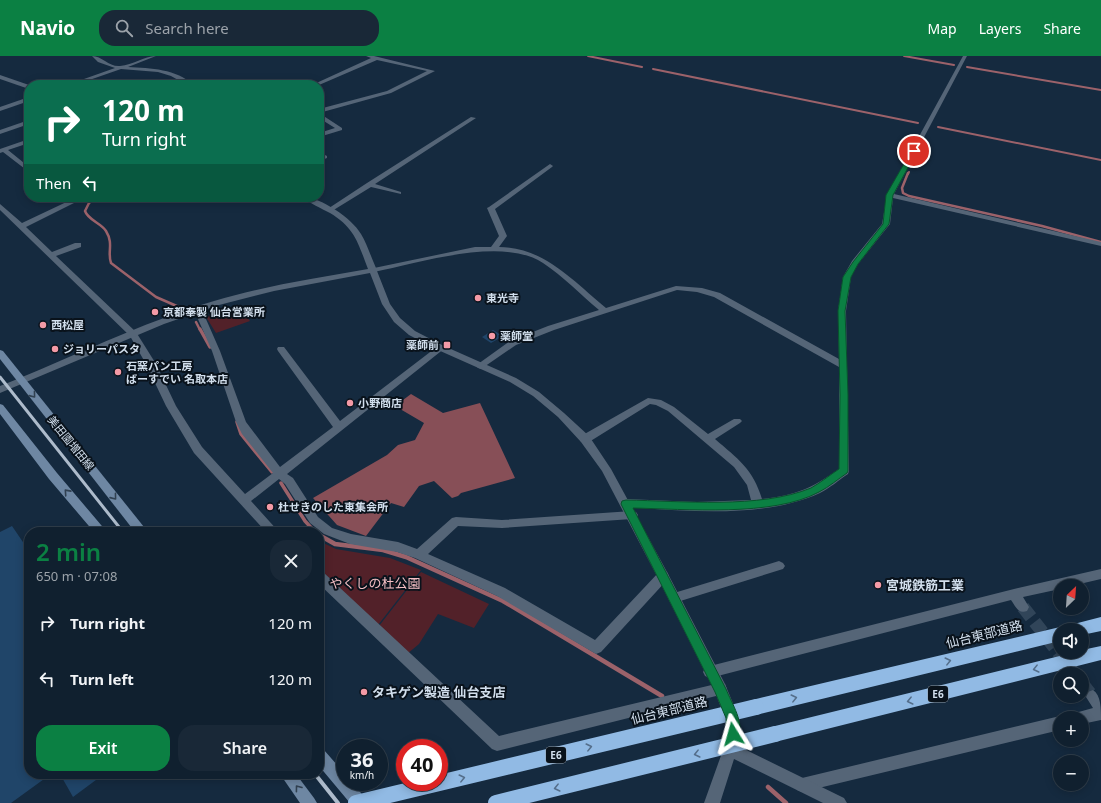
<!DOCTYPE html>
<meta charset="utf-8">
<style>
body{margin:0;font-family:"Noto Sans","Noto Sans JP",sans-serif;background:#192837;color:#f1f3f6;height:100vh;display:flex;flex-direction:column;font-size:15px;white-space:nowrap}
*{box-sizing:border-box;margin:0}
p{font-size:13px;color:#9ca3aa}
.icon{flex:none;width:22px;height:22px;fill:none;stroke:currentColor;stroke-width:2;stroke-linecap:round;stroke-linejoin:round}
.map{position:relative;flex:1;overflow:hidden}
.panel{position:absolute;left:24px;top:471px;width:300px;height:252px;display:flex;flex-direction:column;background:#10202f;border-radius:16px;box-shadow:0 2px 10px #0003,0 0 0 1px #303e4b}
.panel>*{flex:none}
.banner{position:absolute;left:24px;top:24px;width:300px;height:122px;border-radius:16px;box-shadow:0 2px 10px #0003,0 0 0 1px #303e4b;background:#0b6e4f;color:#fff;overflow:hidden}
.needle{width:26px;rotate:25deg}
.fabs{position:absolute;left:1053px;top:523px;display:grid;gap:8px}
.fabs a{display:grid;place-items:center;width:36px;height:36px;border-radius:50%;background:#10202f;box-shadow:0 2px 10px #0003,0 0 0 1px #303e4b;font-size:20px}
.speed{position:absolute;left:336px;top:683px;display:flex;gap:8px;font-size:20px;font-weight:700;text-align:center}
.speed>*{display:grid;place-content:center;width:52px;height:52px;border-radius:50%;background:#10202f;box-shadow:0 2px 10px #0003,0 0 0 1px #303e4b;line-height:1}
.speed small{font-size:10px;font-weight:400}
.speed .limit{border:6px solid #d22;background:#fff;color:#111}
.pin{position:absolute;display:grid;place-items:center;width:34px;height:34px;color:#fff;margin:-17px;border:2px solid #fff;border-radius:50%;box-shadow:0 1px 4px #0007}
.me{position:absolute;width:44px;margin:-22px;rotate:352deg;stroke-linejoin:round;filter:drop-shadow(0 0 3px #0008)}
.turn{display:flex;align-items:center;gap:14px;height:84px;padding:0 12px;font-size:18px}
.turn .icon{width:52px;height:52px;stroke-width:2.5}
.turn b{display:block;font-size:28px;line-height:34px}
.then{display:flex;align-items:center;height:38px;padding:0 12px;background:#0003;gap:8px;font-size:15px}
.round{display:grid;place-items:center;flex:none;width:42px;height:42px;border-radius:16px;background:#192837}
.overview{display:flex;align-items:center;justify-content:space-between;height:68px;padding:0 12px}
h1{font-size:24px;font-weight:600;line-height:30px;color:#0b8043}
.button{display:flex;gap:8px;margin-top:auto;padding:8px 12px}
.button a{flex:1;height:46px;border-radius:16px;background:#0b8043;color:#fff;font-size:16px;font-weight:600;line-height:46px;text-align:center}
.button a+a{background:#192837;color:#f1f3f6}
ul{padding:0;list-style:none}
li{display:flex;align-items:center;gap:12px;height:56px;padding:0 12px}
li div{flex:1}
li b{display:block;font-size:15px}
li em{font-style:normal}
header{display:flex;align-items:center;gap:24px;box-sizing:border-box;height:56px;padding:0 20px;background:#0b8043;color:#fff}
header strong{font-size:19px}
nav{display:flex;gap:22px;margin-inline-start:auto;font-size:14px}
.search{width:280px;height:36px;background:#192837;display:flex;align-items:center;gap:10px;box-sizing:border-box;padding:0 14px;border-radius:16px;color:#9ca3aa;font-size:15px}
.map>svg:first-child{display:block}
</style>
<header>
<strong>Navio</strong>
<div class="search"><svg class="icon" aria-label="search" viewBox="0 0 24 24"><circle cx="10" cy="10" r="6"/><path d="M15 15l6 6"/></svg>Search here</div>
<nav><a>Map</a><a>Layers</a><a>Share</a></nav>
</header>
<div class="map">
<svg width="1101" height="747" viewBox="0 0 1101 747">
<rect width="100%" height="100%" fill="#152a3f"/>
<g fill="#522129">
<polygon points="239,250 250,265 216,277 206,261"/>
<polygon points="319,485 336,493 390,502 421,514 378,569 319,512"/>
<polygon points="421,516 489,548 474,572 438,558 419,588 407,598 379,570"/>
</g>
<polygon fill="#874f57" points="411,338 443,357 480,347 515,422 461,437 458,440 452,442 434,425 419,430 404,451 391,447 366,480 337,469 313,442 387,399 398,389 415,384 424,367 395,350"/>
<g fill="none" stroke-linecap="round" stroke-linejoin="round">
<g stroke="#9c626a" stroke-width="2">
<polyline points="588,0 642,11"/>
<polyline points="904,0 954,9"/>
<polyline points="967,11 1101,34"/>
<polyline points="653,13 918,67"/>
<polyline points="938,71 1101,104"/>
<polyline points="908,118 909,116"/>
</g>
<g stroke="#9c626a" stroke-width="2.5">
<polyline points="908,117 902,132 903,137 909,140 1042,170 1101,186"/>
<path d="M 96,141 L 89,147 L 85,155 C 88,164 101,167 106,175 C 114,188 107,196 111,207 L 156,241 L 179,251"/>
<polyline points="196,266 200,274"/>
</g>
<g stroke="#9c626a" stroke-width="3.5">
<polyline points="200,273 210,291"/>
<polyline points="237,366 241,378 272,416"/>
<polyline points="281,427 305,465 315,476"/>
</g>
<g stroke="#9c626a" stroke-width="4.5">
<polyline points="319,479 335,488 383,494 406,501 503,545 662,640"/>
<polyline points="768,731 786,747"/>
</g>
</g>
<g fill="#204569">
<polygon points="493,274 503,280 491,287 482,281"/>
<polygon points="12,470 29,495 29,718 51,718 11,747 0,747 0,476"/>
<polygon points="60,718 104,718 73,741"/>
</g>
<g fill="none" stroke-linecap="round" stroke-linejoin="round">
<g stroke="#314559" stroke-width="13" stroke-dasharray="13 6" stroke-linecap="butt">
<polyline points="1023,551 1075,618"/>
<polyline points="1082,627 1093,641"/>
</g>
<g fill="#556577" fill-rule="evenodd">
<polygon points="366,0 374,0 435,15 391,37 319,57 319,53 387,35 427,15 377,4 319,29 312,29 371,2"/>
<path d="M 963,0 L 967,0 L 894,138 L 1101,186 L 1101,190 L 893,142 L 890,168 L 858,208 L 851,221 L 846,255 L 849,415 L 848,418 C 839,424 830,432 820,437 C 763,463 687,455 626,451 L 622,450 L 621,447 L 622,444 L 626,443 L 697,446 L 751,444 L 747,429 L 734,411 L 668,355 L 656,349 L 650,348 L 589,386 L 581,386 L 580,383 L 581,380 L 648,342 L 661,344 L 674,351 L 708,378 L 734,363 L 740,363 L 742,365 L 740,367 L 715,383 C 738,403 753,413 762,443 C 796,439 811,433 839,413 L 839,311 L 714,241 L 697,236 L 677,234 L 554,274 L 516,289 L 481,313 L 478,312 L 476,310 L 478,308 L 510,285 L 548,270 L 599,254 C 581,239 563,220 543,207 C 502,180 419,207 374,216 L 370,214 L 374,212 L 475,191 L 491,191 L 499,180 L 487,152 L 489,151 L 550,108 L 553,110 L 552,111 L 495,153 L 507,180 L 499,191 C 544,191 573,225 606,252 L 676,230 L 702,232 L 720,237 L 839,303 L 838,255 L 843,221 L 852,205 L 882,168 L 887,139 Z"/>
<polygon points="319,57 342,72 342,74 319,81 319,77 335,72 319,62"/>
<polygon points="471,61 476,62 375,128 401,136 401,138 371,131 332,155 330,156 326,154 367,127"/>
<polygon points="29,64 29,68 0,78 0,74"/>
<polygon points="29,83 29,87 8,94 29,111 29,116 3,96 0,97 0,93"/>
<polygon points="325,99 327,100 327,102 319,105 319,101"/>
<polygon points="77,141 86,141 26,171 52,196 75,187 81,187 81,191 56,200 136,276 156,308 176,350 202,391 245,438 273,417 242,378 236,366 212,295 194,254 195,252 198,251 202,254 220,295 246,366 280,411 333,371 278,295 277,293 278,291 284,291 340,365 438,290 441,289 445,292 287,418 293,422 318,461 332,472 351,478 398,486 417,493 452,462 456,461 502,464 632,455 636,456 638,459 636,462 632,463 502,472 458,470 428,498 505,532 595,584 659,516 663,515 667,516 669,520 667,524 601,596 596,598 497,540 415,502 397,496 350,488 324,478 310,467 285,428 279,423 251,445 279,476 266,476 194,397 166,350 146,308 130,280 0,154 0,148 22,167"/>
<polygon points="779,505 783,507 785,510 783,513 674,547 670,546 668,542 670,538 674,537"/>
<path d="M 1101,513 L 1101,523 L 1071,530 L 1060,530 L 1060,533 L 1023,541 L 1029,551 L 1027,555 C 1018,558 1016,551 1011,544 L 710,622 L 705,620 L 703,616 L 705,612 L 710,610 L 1014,533 Z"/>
<polygon points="319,515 323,516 499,680 720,627 725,628 727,633 725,638 720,639 497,695 492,693 319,528"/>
<path d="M 1093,634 C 1101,639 1101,653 1101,664 L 1082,668 L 1082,662 L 1073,662 L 1075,657 L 1093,652 L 1086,641 L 1088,636 Z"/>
<polygon points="1060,660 1065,662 1060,662 1060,674 802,736 797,734 795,729 797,724 802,722"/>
</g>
<g fill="#556577" fill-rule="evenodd">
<path d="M 92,0 C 102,0 109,11 120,10 C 133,9 144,0 156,0 L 128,11 C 151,12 176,13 194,29 L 187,29 L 171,20 L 158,16 L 121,13 L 75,29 L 67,29 L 115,12 L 98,6 Z"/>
<polygon points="0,19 29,29 29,33 0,23"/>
<polygon points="29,41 29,45 0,55 0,51"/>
<path d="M 303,141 C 320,141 352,162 361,178 C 367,188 371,201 376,212 L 378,214 L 377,215 L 390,248 L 400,262 L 415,275 L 444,290 L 516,322 L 539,336 L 564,357 L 589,380 L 611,413 L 667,516 L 725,628 L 739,662 L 740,678 L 738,690 L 844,742 L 847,747 L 823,747 L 734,703 L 720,747 L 704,747 L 723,694 L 726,678 L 725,662 L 715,636 L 659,524 L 602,415 L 581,386 L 558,361 L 533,340 L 510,326 L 438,294 L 409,279 L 394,266 L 382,248 L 370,217 L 274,235 L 219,249 L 164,268 L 0,337 L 0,330 C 71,302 140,267 214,245 C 264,230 316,222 368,213 C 358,187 355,172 330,157 C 321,152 310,148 303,141 Z"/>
</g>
<g fill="#6e87a3" fill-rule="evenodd">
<polygon points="0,294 3,295 148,476 135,476 0,303"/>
<polygon points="0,348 3,349 57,417 107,476 94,476 49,423 0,358"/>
<polygon points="319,692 324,694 345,718 345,726 352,726 365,742 368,747 350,747 319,710"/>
<polygon points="280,718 296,718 314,742 317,747 300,747"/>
</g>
<g fill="#91bae4" fill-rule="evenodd">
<polygon points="1101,561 1101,575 1082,579 1082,574 1067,574 1070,569"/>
<polygon points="1060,571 1066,574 1060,574 1060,585 756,659 750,657 748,651 750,645 756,643"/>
<polygon points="1101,590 1101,604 775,686 769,684 767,678 769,672 775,670 1076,596 1082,596 1082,594"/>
</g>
<polyline stroke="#adbbcb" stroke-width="3" points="0,321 123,476"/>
<polyline stroke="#adbbcb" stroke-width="4" points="315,718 338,747"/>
<g stroke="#91bae4" stroke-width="16">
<polyline points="356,747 756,651"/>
<polyline points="496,747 775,678"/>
</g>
</g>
<defs><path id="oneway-chevron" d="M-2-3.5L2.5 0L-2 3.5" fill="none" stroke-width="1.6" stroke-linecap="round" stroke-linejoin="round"/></defs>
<g stroke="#314151">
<use href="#oneway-chevron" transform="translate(33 339) rotate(51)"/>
<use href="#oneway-chevron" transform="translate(67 436) rotate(-132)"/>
<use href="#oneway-chevron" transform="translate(114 441) rotate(51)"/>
<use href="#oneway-chevron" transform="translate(298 732) rotate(-127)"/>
</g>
<g stroke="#546e8a">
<use href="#oneway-chevron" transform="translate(948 605) rotate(-14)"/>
<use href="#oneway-chevron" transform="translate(1036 613) rotate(166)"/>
<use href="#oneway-chevron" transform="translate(794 642) rotate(-14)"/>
<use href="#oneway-chevron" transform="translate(910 645) rotate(166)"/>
<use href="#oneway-chevron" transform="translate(589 691) rotate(-14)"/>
<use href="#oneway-chevron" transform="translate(697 698) rotate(166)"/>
<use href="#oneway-chevron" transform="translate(462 722) rotate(-14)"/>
<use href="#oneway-chevron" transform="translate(557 732) rotate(166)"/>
</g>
<path fill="#0b8043" stroke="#07532c" d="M 912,94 L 917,95 L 893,139 L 889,168 L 858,208 L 851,221 L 845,255 L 848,339 L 848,415 L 847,417 C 838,423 829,431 819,436 C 773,461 685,453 633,452 L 726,633 C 732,648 745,667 738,683 L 733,684 L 729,683 L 727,678 L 726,662 L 715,636 L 621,448 L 622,445 L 626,444 C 681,445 760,453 811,432 C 820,427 830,419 839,413 L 840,339 L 838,255 L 843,221 L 853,206 L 883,168 L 886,139 Z"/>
<g fill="#f49aa6" stroke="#09121b" stroke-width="1.5">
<circle cx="478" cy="242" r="4"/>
<circle cx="155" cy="256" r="4"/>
<circle cx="43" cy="269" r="4"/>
<circle cx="492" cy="280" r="4"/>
<rect x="443" y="285" width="8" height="8" rx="2"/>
<circle cx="55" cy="293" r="4"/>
<circle cx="118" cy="316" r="4"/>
<circle cx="350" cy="347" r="4"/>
<circle cx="270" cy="451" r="4"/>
<circle cx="878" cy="529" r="4"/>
<circle cx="364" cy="636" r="4"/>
</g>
<g text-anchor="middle" stroke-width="4" stroke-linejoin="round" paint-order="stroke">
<g fill="#09121b" stroke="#96a2ae" stroke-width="1">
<rect x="928" y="630" width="20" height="16" rx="3"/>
<rect x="546" y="691" width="20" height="16" rx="3"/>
</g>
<g font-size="10" font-weight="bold" fill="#d2dfed">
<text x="938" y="642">E6</text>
<text x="556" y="703">E6</text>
</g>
<g font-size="11" font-weight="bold" fill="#d2dfed" stroke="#09121b" text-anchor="start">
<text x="486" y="246">東光寺</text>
<text x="163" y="260">京都奉製 仙台営業所</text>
<text x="51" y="273">西松屋</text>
<text x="500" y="284">薬師堂</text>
<text x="439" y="293" text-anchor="end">薬師前</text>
<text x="63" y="297">ジョリーパスタ</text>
<text x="126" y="314">石窯パン工房<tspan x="126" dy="13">ばーすでい 名取本店</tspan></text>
<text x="358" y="351">小野商店</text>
<text x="278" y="455">杜せきのした東集会所</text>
</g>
<g font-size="11" fill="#d2dfed" stroke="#09121b">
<text transform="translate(71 387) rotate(51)" y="4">美田園増田線</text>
</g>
<g font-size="13" fill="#f5bfc4" stroke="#09121b">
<text x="375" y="532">やくしの杜公園</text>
</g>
<g font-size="13" font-weight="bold" fill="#d2dfed" stroke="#09121b" text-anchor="start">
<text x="886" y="534">宮城鉄筋工業</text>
<text x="372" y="641">タキゲン製造 仙台支店</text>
</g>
<g font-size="13" fill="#d2dfed" stroke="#09121b">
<text transform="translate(984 578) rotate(-14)" y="5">仙台東部道路</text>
<text transform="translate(669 654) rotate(-14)" y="5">仙台東部道路</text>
</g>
</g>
</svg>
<div class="fabs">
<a><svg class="needle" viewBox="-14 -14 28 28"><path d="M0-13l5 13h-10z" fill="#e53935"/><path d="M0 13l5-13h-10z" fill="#9ca3aa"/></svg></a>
<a><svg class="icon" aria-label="sound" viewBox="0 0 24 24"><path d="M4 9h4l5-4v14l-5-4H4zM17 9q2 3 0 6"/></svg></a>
<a><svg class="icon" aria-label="search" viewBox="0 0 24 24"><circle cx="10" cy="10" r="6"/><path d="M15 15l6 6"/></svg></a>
<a>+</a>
<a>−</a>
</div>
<div class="speed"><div>36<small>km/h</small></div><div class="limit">40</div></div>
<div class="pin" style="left:914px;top:95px;background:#d93025"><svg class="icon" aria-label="arrive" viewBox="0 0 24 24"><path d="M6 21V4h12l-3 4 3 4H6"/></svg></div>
<svg class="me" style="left:733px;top:678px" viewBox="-20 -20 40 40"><path d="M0-17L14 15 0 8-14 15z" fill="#0b8043" stroke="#fff" stroke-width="4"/></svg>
<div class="banner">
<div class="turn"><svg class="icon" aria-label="right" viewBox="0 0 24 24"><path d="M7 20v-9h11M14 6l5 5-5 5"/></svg><div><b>120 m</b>Turn right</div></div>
<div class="then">Then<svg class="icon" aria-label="left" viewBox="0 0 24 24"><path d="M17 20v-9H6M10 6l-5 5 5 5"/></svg></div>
</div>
<section class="panel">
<div class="overview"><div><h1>2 min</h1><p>650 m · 07:08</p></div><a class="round"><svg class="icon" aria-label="close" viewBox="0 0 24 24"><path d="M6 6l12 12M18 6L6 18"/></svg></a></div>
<ul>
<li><svg class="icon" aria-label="right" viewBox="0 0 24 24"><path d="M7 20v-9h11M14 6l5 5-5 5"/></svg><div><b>Turn right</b></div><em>120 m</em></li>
<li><svg class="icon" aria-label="left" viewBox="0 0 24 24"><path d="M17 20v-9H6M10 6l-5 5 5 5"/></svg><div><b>Turn left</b></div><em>120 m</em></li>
</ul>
<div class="button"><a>Exit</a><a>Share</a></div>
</section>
</div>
